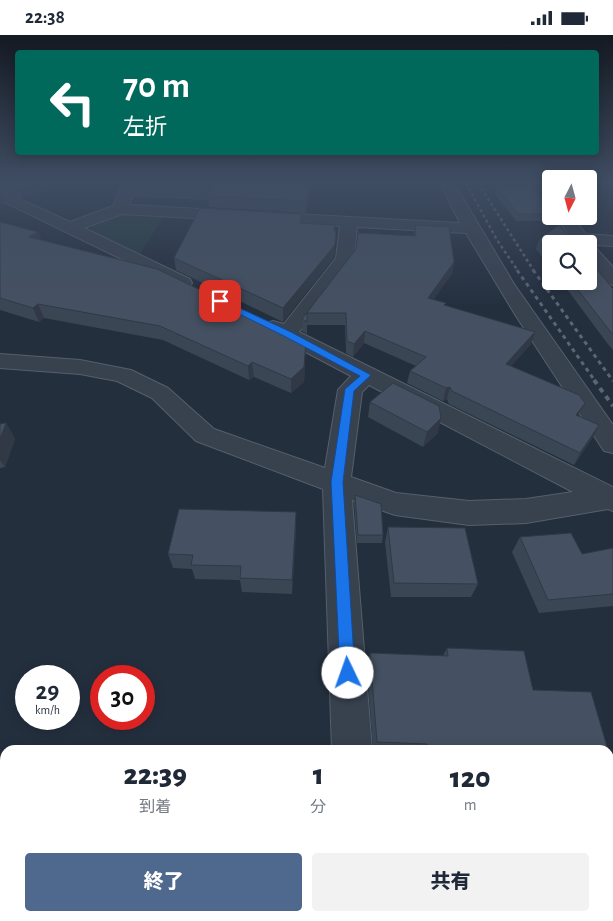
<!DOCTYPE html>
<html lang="ja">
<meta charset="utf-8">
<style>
body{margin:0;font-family:"Alegreya Sans","Noto Sans JP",sans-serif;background:#f2f2f3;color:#1f2937;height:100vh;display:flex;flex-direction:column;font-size:19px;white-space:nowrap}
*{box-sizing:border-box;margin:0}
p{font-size:16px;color:#747a83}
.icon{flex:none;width:28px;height:28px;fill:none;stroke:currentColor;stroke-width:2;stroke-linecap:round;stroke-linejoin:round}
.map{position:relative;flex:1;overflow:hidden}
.side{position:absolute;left:0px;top:710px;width:614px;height:176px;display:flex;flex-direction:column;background:#fff;border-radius:15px 15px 0 0;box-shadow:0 2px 12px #0003}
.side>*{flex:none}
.hud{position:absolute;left:15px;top:15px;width:584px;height:105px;border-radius:5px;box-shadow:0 2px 12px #0003;background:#00695c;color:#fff;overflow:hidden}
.needle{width:32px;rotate:186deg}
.controls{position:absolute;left:542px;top:135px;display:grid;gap:10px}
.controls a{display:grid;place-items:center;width:55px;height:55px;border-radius:5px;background:#fff;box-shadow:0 2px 12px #0003;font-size:25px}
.speed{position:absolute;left:15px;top:630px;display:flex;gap:10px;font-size:25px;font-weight:700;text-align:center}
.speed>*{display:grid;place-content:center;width:65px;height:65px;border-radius:50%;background:#fff;box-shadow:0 2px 12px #0003;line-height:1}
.speed small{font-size:12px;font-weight:400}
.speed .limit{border:8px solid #d22;background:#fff;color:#111}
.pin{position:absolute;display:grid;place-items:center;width:42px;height:42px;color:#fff;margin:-21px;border-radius:10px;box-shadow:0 2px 8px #0006}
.me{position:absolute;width:55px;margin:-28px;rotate:357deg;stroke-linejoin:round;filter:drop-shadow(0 0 4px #0008)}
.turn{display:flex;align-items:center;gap:18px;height:105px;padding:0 25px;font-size:22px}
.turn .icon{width:65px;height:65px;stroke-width:2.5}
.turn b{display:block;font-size:35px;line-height:42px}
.eta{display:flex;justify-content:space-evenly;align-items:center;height:85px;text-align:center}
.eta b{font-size:30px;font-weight:800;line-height:35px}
.cta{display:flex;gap:10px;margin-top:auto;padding:10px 25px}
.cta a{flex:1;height:58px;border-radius:5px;background:#4f688e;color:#fff;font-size:20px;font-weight:800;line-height:58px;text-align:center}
.cta a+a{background:#f2f2f3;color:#1f2937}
.status{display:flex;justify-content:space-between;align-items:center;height:35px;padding:0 25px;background:#fff;direction:ltr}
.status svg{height:14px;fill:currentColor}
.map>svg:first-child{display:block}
</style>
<div class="status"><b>22:38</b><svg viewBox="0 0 49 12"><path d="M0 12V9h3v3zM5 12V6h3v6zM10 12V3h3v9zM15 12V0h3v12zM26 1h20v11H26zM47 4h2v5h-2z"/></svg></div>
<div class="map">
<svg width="613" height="886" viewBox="0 0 613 886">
<rect width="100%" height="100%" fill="#242f3e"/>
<polygon fill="#263c3f" points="123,178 165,180 140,219 91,196 91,192 97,187"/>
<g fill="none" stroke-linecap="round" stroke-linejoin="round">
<g stroke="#565f6c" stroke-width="2">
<g id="minor">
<path d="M 123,148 L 137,148 L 129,170 L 460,188 L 440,148 L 454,148 L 514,249 L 613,390 L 613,418 L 604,416 L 516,281 L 466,198 L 357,192 L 354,224 L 299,297 L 613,452 L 613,476 L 608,474 L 526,488 L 469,490 L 395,480 L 352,465 L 372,715 L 332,715 L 323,454 L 196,406 L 152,363 L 117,346 L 80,339 L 0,333 L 0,319 L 80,325 L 131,335 L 168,353 L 214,394 L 325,433 L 338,355 L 351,341 L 266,296 L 263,292 L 266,288 L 273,286 L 284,289 L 336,223 L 340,191 L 122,179 L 84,193 L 190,244 L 192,248 L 190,252 L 183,254 L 0,165 L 0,155 L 70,187 L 113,171 ZM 369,350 L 573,457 L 526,464 L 469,466 L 396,458 L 351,442 L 362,357 Z"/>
<polygon points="530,148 545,148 551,156 551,171 546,169"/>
<polygon points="555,181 572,181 586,199 613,201 613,211 593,210 613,232 613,250 606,248 589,225 589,209 575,208"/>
<polygon points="609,856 613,856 613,886 589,886 587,881 609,881"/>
<polygon points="337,881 383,881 384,886 336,886"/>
</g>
</g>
<use href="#minor" fill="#38414e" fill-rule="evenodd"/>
<g stroke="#5a6575" stroke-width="2.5" stroke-dasharray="3 3" stroke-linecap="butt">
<polyline points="466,148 497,205 518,236"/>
<polyline points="478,148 534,236"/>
</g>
<g stroke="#5a6575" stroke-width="3" stroke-dasharray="4 4" stroke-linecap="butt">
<polyline points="517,235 595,346"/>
<polyline points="533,235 613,346"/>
</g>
<polyline stroke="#5a6575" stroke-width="4" stroke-dasharray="5 5" stroke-linecap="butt" points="594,345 613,371"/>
</g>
<g fill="#3b4654">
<polygon points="0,148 64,148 22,163 0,153"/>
<polygon points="133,148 310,148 310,160 306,178 209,172 208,165 134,162 131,150"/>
<polygon points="496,151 551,175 551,181 553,181 552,186 516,186 494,158"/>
<polygon points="0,187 38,197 41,205 306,306 304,347 291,358 254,342 249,345 163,305 44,283 39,287 0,275"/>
<polygon points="303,188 336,196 334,222 283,287 176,235 174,223"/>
<polygon points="415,190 454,227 452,239 433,264 446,271 531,309 511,331 578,381 599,390 593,402 574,430 449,369 447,364 443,366 407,348 410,336 416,331 364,308 353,322 346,318 345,290 307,290 307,299 302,296 302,284 356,214 414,201"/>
<polygon points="539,205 551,209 551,234 536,214"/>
<polygon points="561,246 589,246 613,254 613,315 607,308"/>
<polygon points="370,367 438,398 423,412 368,382"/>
<polygon points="6,388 15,404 5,432 0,433 0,389"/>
<polygon points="355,460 383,500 382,508 357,508 354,468"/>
<polygon points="296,477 296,492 292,559 242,557 240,545 195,544 192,534 173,533 168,519"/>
<polygon points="388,492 478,549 471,562 391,562 385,507"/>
<polygon points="520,502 582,519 613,513 613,571 539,578 512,517"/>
<polygon points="447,613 533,655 608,715 373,715 367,630 370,618 443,621"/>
<polygon points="259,881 283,881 282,884"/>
</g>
<g fill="#303945">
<polygon points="37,148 64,148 22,163 19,154"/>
<polygon points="310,149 310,160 306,178 306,166"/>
<polygon points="1,160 4,169 0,171 0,161"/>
<polygon points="336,196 334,222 283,287 283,273"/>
<polygon points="38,197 43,210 29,202"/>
<polygon points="454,227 452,239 426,275 428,263"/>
<polygon points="38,269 44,283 39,287 33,273"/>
<polygon points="365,296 364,308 353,322 354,309"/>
<polygon points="535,297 531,309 502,341 506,329"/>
<polygon points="306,306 304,347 291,358 291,344"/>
<polygon points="252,327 254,342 249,345 248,331"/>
<polygon points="450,352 447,364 443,366 446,353"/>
<polygon points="585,368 578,380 570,392 576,380"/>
<polygon points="441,383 438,398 423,412 427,397"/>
<polygon points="6,388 15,404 5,432 0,425 0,404"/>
<polygon points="599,390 593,402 574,430 580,418"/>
<polygon points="296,477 296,492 292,559 292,545"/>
</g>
<g fill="#455162" stroke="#303945">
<polygon points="4,148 37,148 19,154"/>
<polygon points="133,148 307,148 306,149 310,149 306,166 207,161 211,154 131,150"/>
<polygon points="532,150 551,175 551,179 518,179 496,151"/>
<polygon points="200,173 302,179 300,188 335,190 334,196 336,196 335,210 283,273 174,223"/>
<polygon points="0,187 38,197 29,202 157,234 306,306 304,332 291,344 252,327 248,331 160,291 38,269 33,273 0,263"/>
<polygon points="415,190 449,192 454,227 428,263 446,268 444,270 535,297 506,329 579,360 585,368 576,380 599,390 580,418 452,356 450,352 446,353 410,336 426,322 365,296 354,309 347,306 346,278 307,278 307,287 302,284 356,214 358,198 416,201"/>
<polygon points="559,190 575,209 551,209 551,220 539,205"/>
<polygon points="589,225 613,254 613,300 571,246 589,246"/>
<polygon points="393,348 439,371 441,383 427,397 370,367"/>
<polygon points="6,388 0,404 0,389"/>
<polygon points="355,460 381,469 383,500 358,500"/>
<polygon points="179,474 296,477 292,545 240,543 241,531 191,530 193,520 168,519"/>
<polygon points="388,492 465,493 478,549 394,548"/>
<polygon points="571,498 582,519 613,513 613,559 548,565 520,502"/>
<polygon points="447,613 524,616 533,655 591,657 608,715 427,715 427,709 377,707 370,618 448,621"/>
</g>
<linearGradient id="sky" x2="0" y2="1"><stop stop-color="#141a22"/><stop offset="0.54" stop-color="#3f4d63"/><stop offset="1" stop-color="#3f4d63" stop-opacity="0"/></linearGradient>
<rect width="613" height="272" fill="url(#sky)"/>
<polygon fill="#1a73e8" stroke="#114b97" points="220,264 291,297 371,340 354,356 343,447 355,638 353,644 348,646 343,644 340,638 331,447 345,354 360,341 284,301 217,268 216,266"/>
</svg>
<div class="controls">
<a><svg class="needle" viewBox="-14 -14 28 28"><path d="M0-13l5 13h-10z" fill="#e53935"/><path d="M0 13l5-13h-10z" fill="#747a83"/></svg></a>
<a><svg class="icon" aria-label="search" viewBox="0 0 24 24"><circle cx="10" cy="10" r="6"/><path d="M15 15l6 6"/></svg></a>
</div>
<div class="speed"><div>29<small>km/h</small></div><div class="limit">30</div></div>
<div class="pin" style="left:220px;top:266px;background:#d93025"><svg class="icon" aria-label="arrive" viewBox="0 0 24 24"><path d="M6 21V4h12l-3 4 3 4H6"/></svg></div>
<svg class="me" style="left:348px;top:638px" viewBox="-20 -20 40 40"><circle r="19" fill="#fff"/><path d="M0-13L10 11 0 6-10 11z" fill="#1a73e8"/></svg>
<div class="hud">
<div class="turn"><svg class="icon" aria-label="left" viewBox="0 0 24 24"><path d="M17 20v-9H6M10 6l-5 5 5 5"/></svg><div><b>70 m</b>左折</div></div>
</div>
<section class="side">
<div class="eta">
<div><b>22:39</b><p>到着</p></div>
<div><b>1</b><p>分</p></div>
<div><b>120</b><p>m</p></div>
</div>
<div class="cta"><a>終了</a><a>共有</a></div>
</section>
</div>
